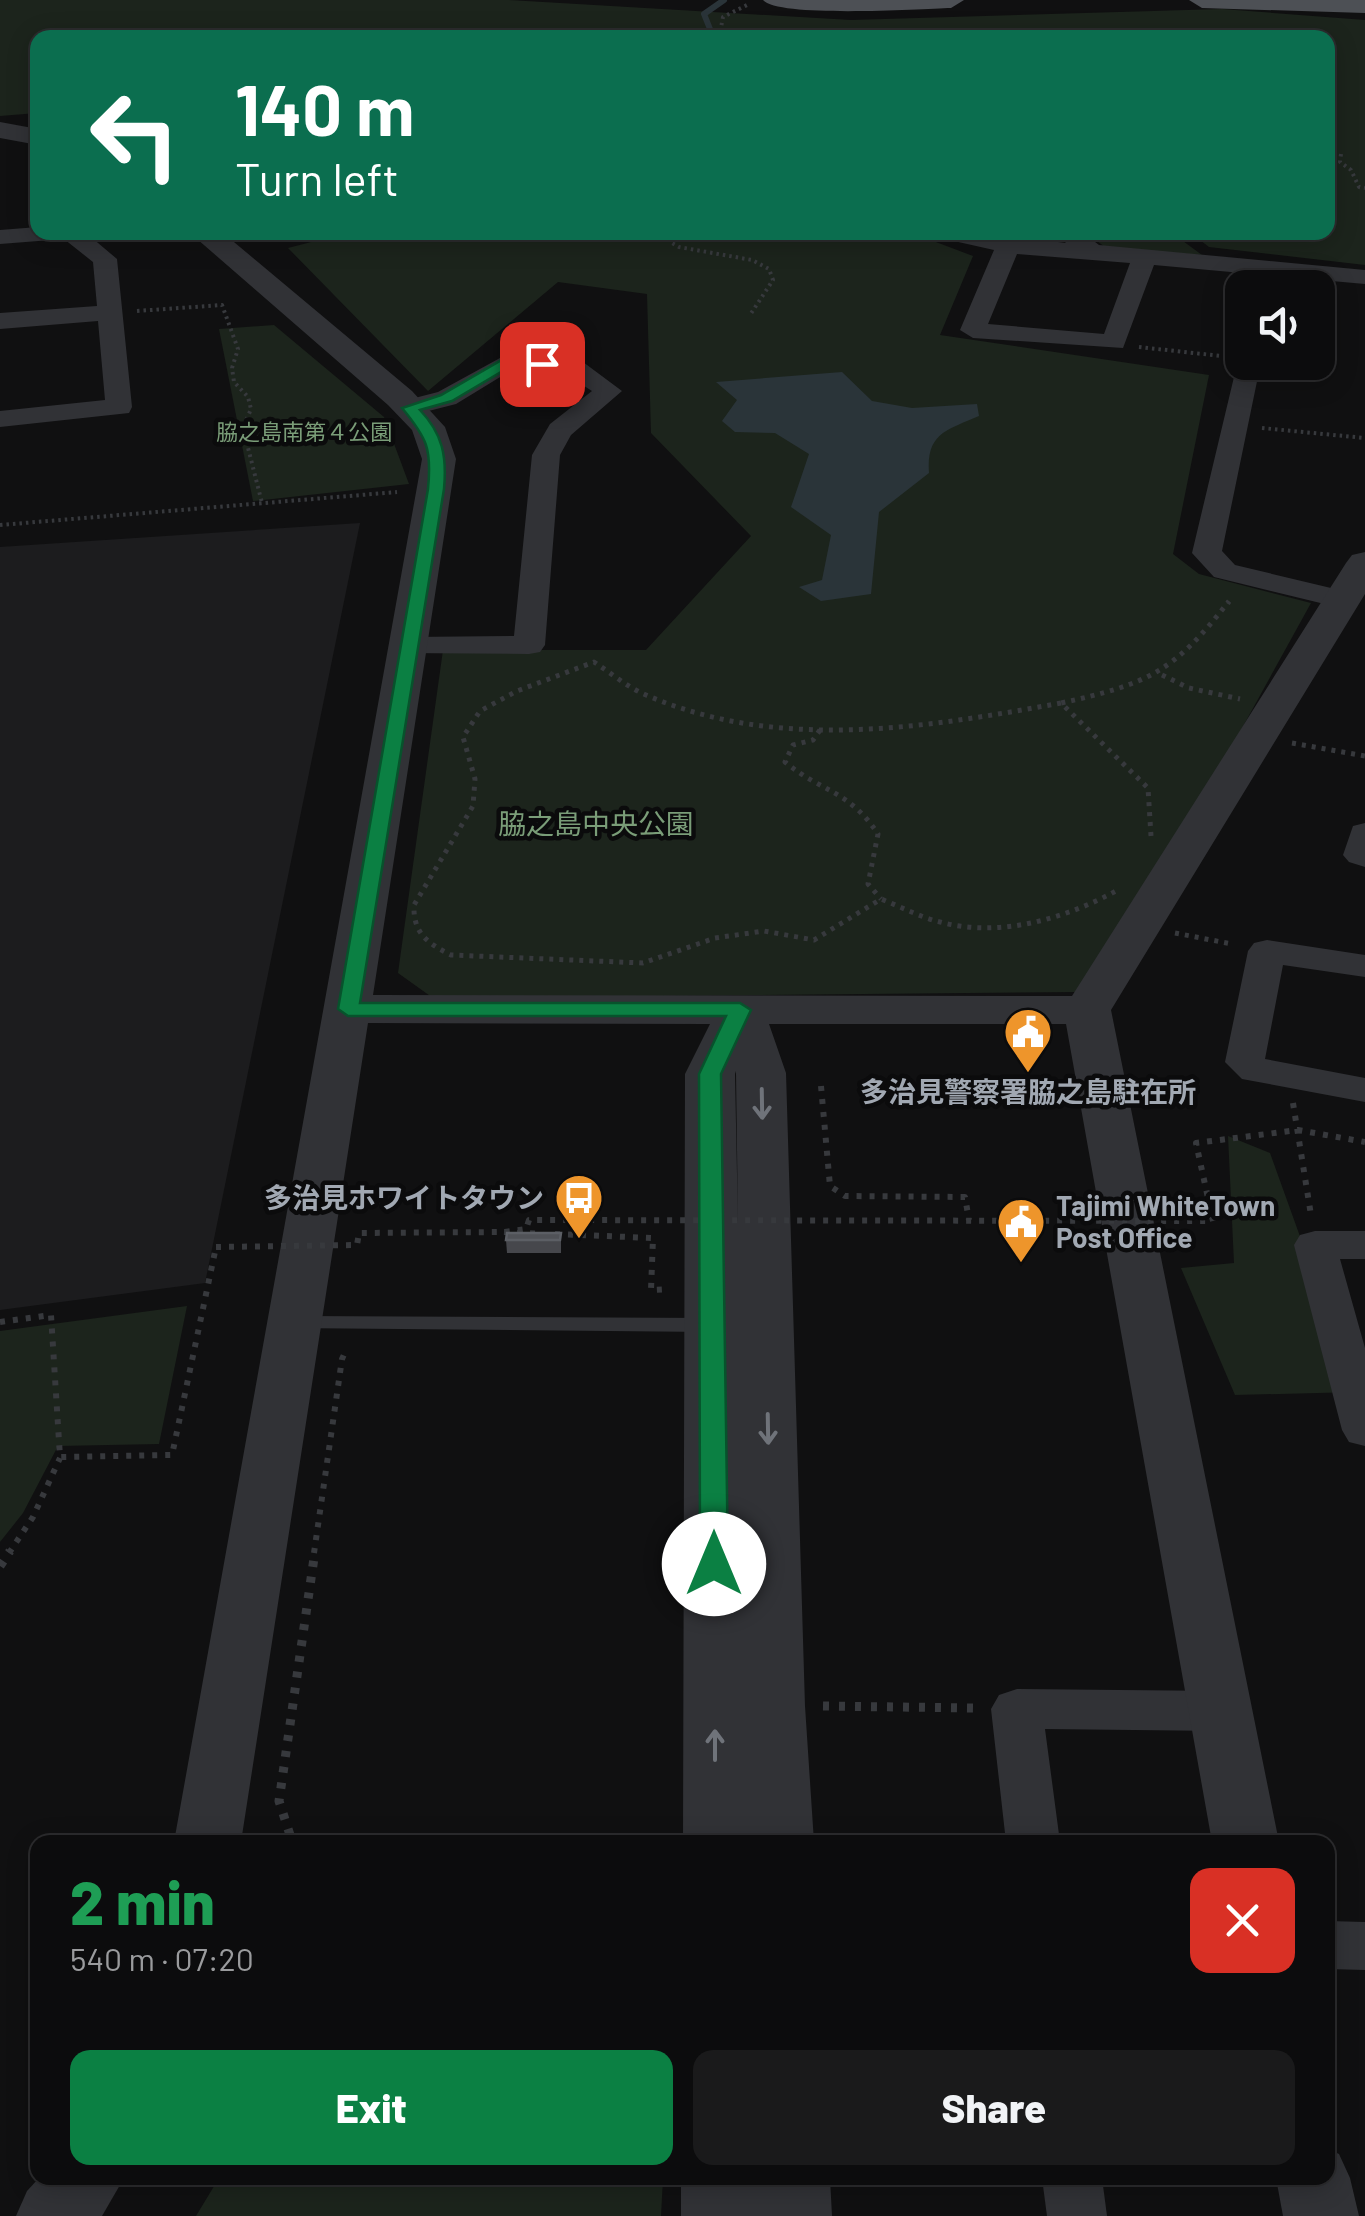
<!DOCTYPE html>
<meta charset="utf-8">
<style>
body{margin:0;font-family:Barlow,"Noto Sans JP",sans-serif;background:#1a1a1b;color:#f1f3f6;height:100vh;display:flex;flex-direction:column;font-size:38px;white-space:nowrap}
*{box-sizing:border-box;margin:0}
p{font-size:32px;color:#9a9b9d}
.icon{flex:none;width:55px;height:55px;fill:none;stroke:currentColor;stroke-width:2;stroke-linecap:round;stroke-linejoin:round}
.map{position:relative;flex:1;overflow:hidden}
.drawer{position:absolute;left:30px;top:1835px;width:1305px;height:350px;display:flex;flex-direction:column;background:#0c0c0d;border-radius:20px;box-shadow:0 5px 25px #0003,0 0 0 2px #2c2c2e}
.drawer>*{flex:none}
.top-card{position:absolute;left:30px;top:30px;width:1305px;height:210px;border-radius:20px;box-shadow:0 5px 25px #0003,0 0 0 2px #2c2c2e;background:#0b6e4f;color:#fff;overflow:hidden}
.tools{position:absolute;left:1225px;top:270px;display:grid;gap:20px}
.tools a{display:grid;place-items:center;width:110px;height:110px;border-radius:20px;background:#0c0c0d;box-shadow:0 5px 25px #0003,0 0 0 2px #2c2c2e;font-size:50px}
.pin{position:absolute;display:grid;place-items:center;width:85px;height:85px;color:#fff;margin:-42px;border-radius:20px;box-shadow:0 5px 15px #0006}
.me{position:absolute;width:110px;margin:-55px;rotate:0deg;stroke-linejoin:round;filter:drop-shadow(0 0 8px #0008)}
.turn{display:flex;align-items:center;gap:35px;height:210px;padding:0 40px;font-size:45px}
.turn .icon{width:130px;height:130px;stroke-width:2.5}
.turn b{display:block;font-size:70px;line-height:85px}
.round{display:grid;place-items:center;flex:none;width:105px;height:105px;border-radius:20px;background:#1a1a1b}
.head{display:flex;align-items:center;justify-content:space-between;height:170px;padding:0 40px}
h1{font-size:60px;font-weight:800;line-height:75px;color:#1e9e55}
.primary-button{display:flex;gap:20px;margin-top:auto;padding:20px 40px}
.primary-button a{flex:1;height:115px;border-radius:20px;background:#0b8043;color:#fff;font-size:40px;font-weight:800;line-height:115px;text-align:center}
.primary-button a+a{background:#1a1a1b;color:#f1f3f6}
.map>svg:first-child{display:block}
</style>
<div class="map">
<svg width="1365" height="2216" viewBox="0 0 1365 2216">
<rect width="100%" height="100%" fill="#101011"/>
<polygon fill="#1c1c1e" points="360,523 205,1283 0,1310 0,547"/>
<g fill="#1c241c">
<polygon points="0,0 509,0 851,20 1222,9 1365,20 1365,265 1209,247 1191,233 1328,232 1328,38 38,38 37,113 0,116"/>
<polygon points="350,232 912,233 973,256 940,335 1209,375 1173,554 1199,574 1311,603 1103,980 1078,992 433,998 398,973 443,650 646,650 751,536 651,433 647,294 558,282 428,391 288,248"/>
<polygon points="1087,233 1172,233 1202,255 1106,248"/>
<polygon points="274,325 384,417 409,484 253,501 219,329"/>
<polygon points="1228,1136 1270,1153 1356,1392 1235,1395 1181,1268 1234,1263"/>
<polygon points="187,1306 159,1444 58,1446 23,1513 0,1542 0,1331"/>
<polygon points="219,2178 663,2178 661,2216 196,2216"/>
</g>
<path fill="#2a3439" d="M 842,372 L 872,401 L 912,408 L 977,404 L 979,416 C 947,430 926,433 929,473 L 879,512 L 871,594 L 821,601 L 799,587 L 822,580 L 831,535 L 791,507 L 809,454 L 775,433 L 735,432 L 722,421 L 737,400 L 716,382 Z"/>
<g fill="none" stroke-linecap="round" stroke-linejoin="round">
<polyline stroke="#2a3439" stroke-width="6" points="696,38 710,29 704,14 724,0"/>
<g stroke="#37393d" stroke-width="4" stroke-dasharray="2.5 4" stroke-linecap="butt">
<polyline points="719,38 723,17 747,5"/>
<polyline points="1341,154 1340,162 1351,170 1359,187 1365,188"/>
<polyline points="668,232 670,242 679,247 752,260 769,269 773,280 750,315"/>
<polyline points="137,311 222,305 238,349 232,368 234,382 248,397 251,409 243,428 262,503"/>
<polyline points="1139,347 1221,356"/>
<polyline points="1262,428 1365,438"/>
<polyline points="0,525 397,492"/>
<polyline points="1228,604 1231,599"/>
</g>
<g stroke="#37393d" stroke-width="5" stroke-dasharray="4 6" stroke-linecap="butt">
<polyline points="1162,675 1189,688 1240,699"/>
<path d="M 1061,703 C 924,728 778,752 646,695 C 627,687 611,673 594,662 L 517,691 L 480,711 L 463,737 L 475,779 L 473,806 L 414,905 C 413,933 427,943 451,955 L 643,963 L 715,938 L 764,931 L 814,940 L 881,899 C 901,907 920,917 940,922 C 999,938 1064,919 1116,891"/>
<path d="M 820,730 L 813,740 L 793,745 L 785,762 C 821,792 849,790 878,834 L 868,884 L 881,899"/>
<polyline points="1292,743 1365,756"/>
<path d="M 1151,836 L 1148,788 L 1061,703 C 1148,684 1174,672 1229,601"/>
<polyline points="1175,933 1232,944"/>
</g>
<g stroke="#37393d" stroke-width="6" stroke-dasharray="5 8" stroke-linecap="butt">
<polyline points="821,1086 830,1186 845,1196 965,1197 969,1220"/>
<polyline points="1293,1103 1311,1215"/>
<polyline points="1213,1221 1196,1143 1298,1130 1365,1142"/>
<polyline points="504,1232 543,1234"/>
<polyline points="555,1234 653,1238 651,1290 669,1289"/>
<polyline points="0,1322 51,1315 60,1457 172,1455 216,1247"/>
<polyline points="9,1553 33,1517 60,1458"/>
<polyline points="314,1553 342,1359 347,1348"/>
</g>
<g stroke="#37393d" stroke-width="9" stroke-dasharray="6 10" stroke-linecap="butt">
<polyline points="0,1566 10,1551"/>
<polyline points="823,1706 975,1708"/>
<polyline points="304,1842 290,1835 279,1801 315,1551"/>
</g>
<polygon fill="#313236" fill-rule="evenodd" points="298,1316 709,1318 717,1320 720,1325 717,1330 709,1332 290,1328 287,1323 290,1318"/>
<g fill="#313236" fill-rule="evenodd">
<polygon points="38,227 38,232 85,232 117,259 132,407 129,413 0,427 0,411 105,400 98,321 0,329 0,313 97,306 93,262 64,239 0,244 0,230"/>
<path d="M 932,232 L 979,232 L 1066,243 L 1055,232 L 1082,232 L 1099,245 L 1365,270 L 1365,284 L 1154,265 L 1123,348 L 973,338 L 960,330 L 994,250 L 936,237 ZM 1017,254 L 1130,263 L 1104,334 L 988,324 Z"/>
<polygon points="511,352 583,362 622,391 571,435 560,455 545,645 540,652 529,654 399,653 394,646 399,639 410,637 514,636 532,455 550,424 592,391 567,375 515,368 456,404 409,416 396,408 399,402 438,392"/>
<polygon points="1239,356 1242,356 1242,362 1261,362 1222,551 1235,565 1352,593 1356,599 1352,605 1341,608 1214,577 1192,553"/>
<polygon points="1365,823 1365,867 1349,862 1343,855 1353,826"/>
<polygon points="1267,940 1365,955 1365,977 1283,965 1265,1059 1365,1078 1365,1102 1242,1079 1225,1062 1248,951 1254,943"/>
<polygon points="1315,1231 1365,1231 1365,1259 1340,1259 1365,1348 1365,1446 1349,1442 1342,1430 1294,1245 1300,1235"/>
<polygon points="1017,1689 1223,1691 1241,1697 1249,1711 1241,1725 1223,1731 1045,1729 1060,1842 1006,1842 991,1709 999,1695"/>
<polygon points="1328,1921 1365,1922 1365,1970 1328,1969"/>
<polygon points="1042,2178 1102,2178 1107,2216 1047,2216"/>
</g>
<g fill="#313236" fill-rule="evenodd">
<polygon points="0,122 38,129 38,145 0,138"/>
<path d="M 189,232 L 222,232 L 412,391 L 445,427 L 456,459 L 373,995 L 1072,996 L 1346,563 L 1352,555 L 1365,552 L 1365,594 L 1111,1010 L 1279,1842 L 1212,1842 L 1066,1024 L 769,1024 L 786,1073 L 805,1706 L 814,1842 L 683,1842 L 685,1074 L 710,1024 L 368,1023 L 241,1842 L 174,1842 L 422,459 L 412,430 L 388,405 ZM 736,1071 L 736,1073 L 738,1224 L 735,1074 Z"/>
<polygon points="1328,2149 1339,2154 1350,2178 1359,2216 1283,2216 1276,2178 1328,2178"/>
<polygon points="39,2178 124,2178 102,2216 16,2216 27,2191"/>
<polygon points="681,2178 755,2178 756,2184 756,2178 830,2178 832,2216 681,2216"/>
</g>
<g fill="#4d5055" fill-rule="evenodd">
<path d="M 763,0 L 964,0 L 951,8 C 920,9 778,18 763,0 Z"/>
<polygon points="1189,0 1365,0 1365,13 1202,8"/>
</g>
<polyline stroke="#37393d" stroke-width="6" stroke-dasharray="5 8" stroke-linecap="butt" points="216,1247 357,1245 359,1233 504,1232 526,1229 529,1220 1213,1221"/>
</g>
<polygon fill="#46474c" points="561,1233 561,1253 507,1253 506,1240"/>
<polygon fill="#505257" stroke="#5c5f65" stroke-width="2.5" points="507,1233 561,1233 560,1240 506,1240"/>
<defs><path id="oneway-shaft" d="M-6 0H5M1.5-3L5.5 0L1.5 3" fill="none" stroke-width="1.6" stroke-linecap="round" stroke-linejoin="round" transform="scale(2.5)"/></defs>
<g stroke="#6f737a">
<use href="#oneway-shaft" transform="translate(762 1104) rotate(89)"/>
<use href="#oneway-shaft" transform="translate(768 1429) rotate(89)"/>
<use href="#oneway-shaft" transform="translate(715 1745) rotate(-90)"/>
</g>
<path fill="#0b8043" stroke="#07532c" stroke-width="2.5" d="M 510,355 L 549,364 L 542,368 L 513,365 L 452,401 L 420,410 C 443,434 447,457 444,489 L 360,1003 L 740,1003 L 751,1010 L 721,1074 L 728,1564 L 723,1571 L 714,1574 L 704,1571 L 700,1564 L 699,1074 L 726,1016 L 348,1016 L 338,1009 L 428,489 C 432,449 427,438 402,408 L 441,395 Z"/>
<defs>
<g id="civic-pin" transform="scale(2.5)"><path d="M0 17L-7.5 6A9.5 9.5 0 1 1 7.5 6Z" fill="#ee952b" stroke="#0b0b0c"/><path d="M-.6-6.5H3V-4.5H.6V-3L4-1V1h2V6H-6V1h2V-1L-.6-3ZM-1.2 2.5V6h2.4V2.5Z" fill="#fff"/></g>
<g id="bus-pin" transform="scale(2.5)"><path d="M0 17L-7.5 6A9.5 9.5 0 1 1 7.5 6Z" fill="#ee952b" stroke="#0b0b0c"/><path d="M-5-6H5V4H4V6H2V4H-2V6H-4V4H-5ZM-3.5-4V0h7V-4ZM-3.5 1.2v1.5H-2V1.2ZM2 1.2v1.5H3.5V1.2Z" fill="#fff"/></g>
</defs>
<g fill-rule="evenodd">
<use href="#civic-pin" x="1028" y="1032"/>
<use href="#bus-pin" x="579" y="1198"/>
<use href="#civic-pin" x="1021" y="1222"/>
</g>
<g text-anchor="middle" stroke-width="9" stroke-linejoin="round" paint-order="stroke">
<g font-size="22" fill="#7a9d78" stroke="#0b0b0c">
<text x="304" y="440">脇之島南第４公園</text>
</g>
<g font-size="28" fill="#7a9d78" stroke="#0b0b0c">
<text x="596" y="834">脇之島中央公園</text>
</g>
<g font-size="28" font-weight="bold" fill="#a1a8b2" stroke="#0b0b0c">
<text x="1028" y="1102">多治見警察署脇之島駐在所</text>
<text x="544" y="1208" text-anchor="end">多治見ホワイトタウン</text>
<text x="1056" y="1216" text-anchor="start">Tajimi WhiteTown<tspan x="1056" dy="32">Post Office</tspan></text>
</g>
</g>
</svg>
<div class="tools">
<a><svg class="icon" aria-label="sound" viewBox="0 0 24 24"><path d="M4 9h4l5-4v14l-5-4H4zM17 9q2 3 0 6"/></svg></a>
</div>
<div class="pin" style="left:542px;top:364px;background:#d93025"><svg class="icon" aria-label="arrive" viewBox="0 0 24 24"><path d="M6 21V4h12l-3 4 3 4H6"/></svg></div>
<svg class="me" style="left:714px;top:1564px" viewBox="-20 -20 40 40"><circle r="19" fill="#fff"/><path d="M0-13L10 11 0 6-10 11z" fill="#0b8043"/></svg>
<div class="top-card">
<div class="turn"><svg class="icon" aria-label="left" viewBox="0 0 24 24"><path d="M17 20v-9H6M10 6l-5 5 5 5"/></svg><div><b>140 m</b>Turn left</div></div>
</div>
<section class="drawer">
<div class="head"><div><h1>2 min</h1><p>540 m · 07:20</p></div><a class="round" style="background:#d93025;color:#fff"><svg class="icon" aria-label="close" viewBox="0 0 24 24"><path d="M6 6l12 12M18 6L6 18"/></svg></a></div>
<div class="primary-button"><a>Exit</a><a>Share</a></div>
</section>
</div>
